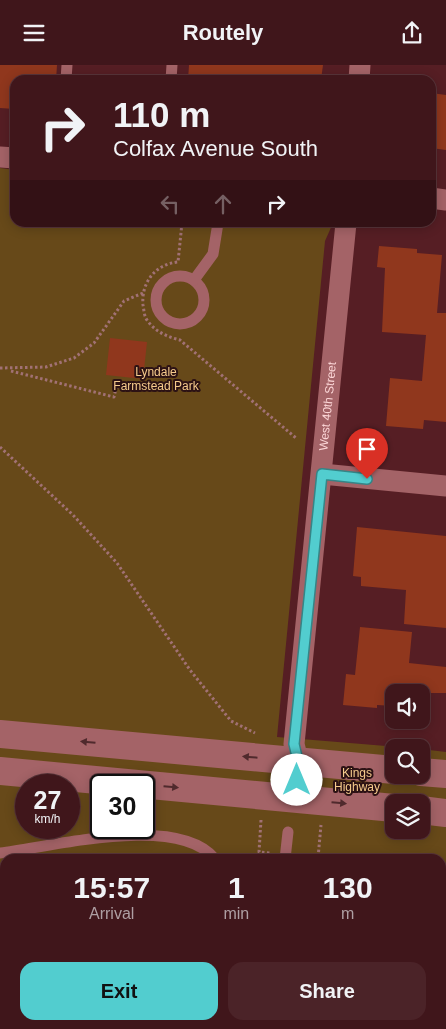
<!DOCTYPE html>
<style>
body{margin:0;font-family:Arial,sans-serif;background:#4b2328;color:#f1f3f6;height:100vh;display:flex;flex-direction:column;font-size:19px;white-space:nowrap}
*{box-sizing:border-box;margin:0}
p{font-size:16px;color:#ae9fa3}
.icon{flex:none;width:28px;height:28px;fill:none;stroke:currentColor;stroke-width:2;stroke-linecap:round;stroke-linejoin:round}
.map{position:relative;flex:1;overflow:hidden}
.panel{position:absolute;left:0px;top:789px;width:446px;height:176px;display:flex;flex-direction:column;background:#40161b;border-radius:15px 15px 0 0;box-shadow:0 2px 12px #0003,0 0 0 1px #59353a}
.panel>*{flex:none}
.guide{position:absolute;left:10px;top:10px;width:426px;height:152px;border-radius:15px;box-shadow:0 2px 12px #0003,0 0 0 1px #59353a;background:#40161b;color:#f1f3f6;overflow:hidden}
.buttons{position:absolute;left:385px;top:619px;display:grid;gap:10px}
.buttons a{display:grid;place-items:center;width:45px;height:45px;border-radius:10px;background:#40161b;box-shadow:0 2px 12px #0003,0 0 0 1px #59353a;font-size:25px}
.speed{position:absolute;left:15px;top:709px;display:flex;gap:10px;font-size:25px;font-weight:700;text-align:center}
.speed>*{display:grid;place-content:center;width:65px;height:65px;border-radius:50%;background:#40161b;box-shadow:0 2px 12px #0003,0 0 0 1px #59353a;line-height:1}
.speed small{font-size:12px;font-weight:400}
.speed .limit{border:2px solid #111;border-radius:8px;background:#fff;color:#111}
.pin{position:absolute;display:grid;place-items:center;width:42px;height:42px;color:#fff;margin:-51px -21px;border-radius:50% 50% 50% 0;rotate:-45deg;box-shadow:0 0 5px #0007}
.pin .icon{rotate:45deg}
.me{position:absolute;width:55px;margin:-28px;rotate:0deg;stroke-linejoin:round;filter:drop-shadow(0 0 4px #0008)}
.turn{display:flex;align-items:center;gap:18px;height:105px;padding:0 20px;font-size:22px}
.turn .icon{width:65px;height:65px;stroke-width:2.5}
.turn b{display:block;font-size:35px;line-height:42px}
.lanes{display:flex;align-items:center;height:48px;padding:0 20px;background:#0003;justify-content:center;gap:25px;direction:ltr}
.lanes .off{opacity:.35}
.eta{display:flex;justify-content:space-evenly;align-items:center;height:85px;text-align:center}
.eta b{font-size:30px;font-weight:700;line-height:35px}
.action{display:flex;gap:10px;margin-top:auto;padding:10px 20px}
.action a{flex:1;height:58px;border-radius:15px;background:#52cdcf;color:#111;font-size:20px;font-weight:700;line-height:58px;text-align:center}
.action a+a{background:#4b2328;color:#f1f3f6}
header{display:flex;justify-content:space-between;align-items:center;height:65px;padding:0 20px;background:#40161b;font-size:22px;font-weight:700}
.map>svg:first-child{display:block}
</style>
<header><svg class="icon" aria-label="menu" viewBox="0 0 24 24"><path d="M4 6h16M4 12h16M4 18h16"/></svg>Routely<svg class="icon" aria-label="share" viewBox="0 0 24 24"><path d="M12 15V3M7 8l5-5 5 5M5 13v7h14v-7"/></svg></header>
<div class="map">
<svg width="446" height="964" viewBox="0 0 446 964">
<rect width="100%" height="100%" fill="#561e24"/>
<path fill="#674919" fill-rule="evenodd" d="M 0,103 L 15,105 L 15,158 L 333,158 L 325,176 L 277,672 L 398,682 L 394,682 L 394,710 L 421,710 L 421,684 L 446,687 L 446,964 L 0,964 ZM 26,720 L 69,720 L 69,762 L 26,762 ZM 101,720 L 144,720 L 144,762 L 101,762 ZM 394,738 L 421,738 L 421,765 L 394,765 ZM 5,794 L 441,794 L 441,960 L 5,960 Z"/>
<g fill="#90371d">
<polygon points="0,0 57,0 56,15 15,15 15,44 0,43"/>
<polygon points="189,0 323,0 321,15 188,15"/>
<polygon points="431,28 446,30 446,85 431,83"/>
<polygon points="379,181 417,184 417,188 442,190 437,248 446,248 446,357 424,355 423,364 386,361 390,313 422,316 426,270 382,267 385,203 377,202"/>
<polygon points="110,273 147,277 143,314 106,310"/>
<polygon points="357,462 446,471 446,563 404,559 406,525 361,521 361,512 353,511"/>
<polygon points="360,562 412,567 409,598 446,602 446,628 394,628 394,641 377,640 377,643 343,640 346,609 355,610"/>
</g>
<g fill="none" stroke-linecap="round" stroke-linejoin="round">
<g stroke="#a17174" stroke-width="3" stroke-dasharray="2.5 2.5" stroke-linecap="butt">
<path d="M 182,158 L 178,197 C 155,199 141,218 143,240 C 144,245 144,251 147,255 C 155,267 168,272 180,275 L 296,373"/>
<polyline points="0,303 46,302 74,293 94,278 124,236 143,228"/>
<polyline points="11,306 114,332 117,318"/>
<polyline points="0,382 73,450 117,498 190,605 231,656 255,668"/>
<polyline points="261,755 259,787 270,788"/>
<polyline points="299,791 318,793 321,760"/>
</g>
<g stroke="#a46367" stroke-width="11">
<polyline points="66,15 67,0"/>
<polyline points="171,15 172,0"/>
<circle cx="180" cy="235" r="24"/>
<polyline points="194,215 213,189 218,158"/>
<path d="M 0,788 C 51,782 178,748 215,794"/>
<polyline points="285,794 288,767"/>
<polyline points="0,884 5,882"/>
<polyline points="384,960 384,964"/>
</g>
<g stroke="#a46367" stroke-width="21">
<polyline points="359,15 360,0"/>
<polyline points="0,92 15,93"/>
<polyline points="431,133 446,135"/>
<polyline points="322,409 446,421"/>
<path id="s1" d="M 295,734 L 298,696 L 294,679 L 346,158"/>
</g>
<g stroke="#a46367" stroke-width="28">
<polyline points="0,669 394,705"/>
<polyline points="0,706 394,743"/>
<polyline points="421,707 446,709"/>
<polyline points="421,745 446,748"/>
</g>
</g>
<defs><path id="oneway-solid" d="M-6-.8H1V-3.2L6.5 0L1 3.2V.8H-6Z" transform="scale(1.25)"/></defs>
<g fill="#502a2d">
<use href="#oneway-solid" transform="translate(88 677) rotate(-175)"/>
<use href="#oneway-solid" transform="translate(250 692) rotate(-175)"/>
<use href="#oneway-solid" transform="translate(171 722) rotate(5)"/>
<use href="#oneway-solid" transform="translate(339 738) rotate(5)"/>
</g>
<g fill="none" stroke-linecap="round" stroke-linejoin="round">
<g stroke="#358587" stroke-width="12">
<polyline id="route" points="297,715 298,696 294,679 322,409 367,414"/>
</g>
<use href="#route" stroke="#52cdcf" stroke-width="9"/>
</g>
<g text-anchor="middle" stroke-width="4" stroke-linejoin="round" paint-order="stroke">
<g font-size="12" fill="#f6cb8c" stroke="#2c1214">
<text x="156" y="311">Lyndale<tspan x="156" dy="14">Farmstead Park</tspan></text>
<text x="357" y="712">Kings<tspan x="357" dy="14">Highway</tspan></text>
</g>
<g font-size="12" fill="#fbd5d6" stroke="#2c1214">
<text dy="4" stroke="none"><textPath href="#s1" startOffset="395">West 40th Street</textPath></text>
</g>
</g>
</svg>
<div class="buttons">
<a><svg class="icon" aria-label="sound" viewBox="0 0 24 24"><path d="M4 9h4l5-4v14l-5-4H4zM17 9q2 3 0 6"/></svg></a>
<a><svg class="icon" aria-label="search" viewBox="0 0 24 24"><circle cx="10" cy="10" r="6"/><path d="M15 15l6 6"/></svg></a>
<a><svg class="icon" aria-label="layers" viewBox="0 0 24 24"><path d="M12 4l9 5-9 5-9-5zM3 14l9 5 9-5"/></svg></a>
</div>
<div class="speed"><div>27<small>km/h</small></div><div class="limit">30</div></div>
<div class="pin" style="left:367px;top:414px;background:#d93025"><svg class="icon" aria-label="arrive" viewBox="0 0 24 24"><path d="M6 21V4h12l-3 4 3 4H6"/></svg></div>
<svg class="me" style="left:297px;top:715px" viewBox="-20 -20 40 40"><circle r="19" fill="#fff"/><path d="M0-13L10 11 0 6-10 11z" fill="#52cdcf"/></svg>
<div class="guide">
<div class="turn"><svg class="icon" aria-label="right" viewBox="0 0 24 24"><path d="M7 20v-9h11M14 6l5 5-5 5"/></svg><div><b>110 m</b>Colfax Avenue South</div></div>
<div class="lanes"><svg class="icon off" aria-label="left" viewBox="0 0 24 24"><path d="M17 20v-9H6M10 6l-5 5 5 5"/></svg><svg class="icon off" aria-label="ahead" viewBox="0 0 24 24"><path d="M12 20V5M6 11l6-6 6 6"/></svg><svg class="icon" aria-label="right" viewBox="0 0 24 24"><path d="M7 20v-9h11M14 6l5 5-5 5"/></svg></div>
</div>
<section class="panel">
<div class="eta">
<div><b>15:57</b><p>Arrival</p></div>
<div><b>1</b><p>min</p></div>
<div><b>130</b><p>m</p></div>
</div>
<div class="action"><a>Exit</a><a>Share</a></div>
</section>
</div>
